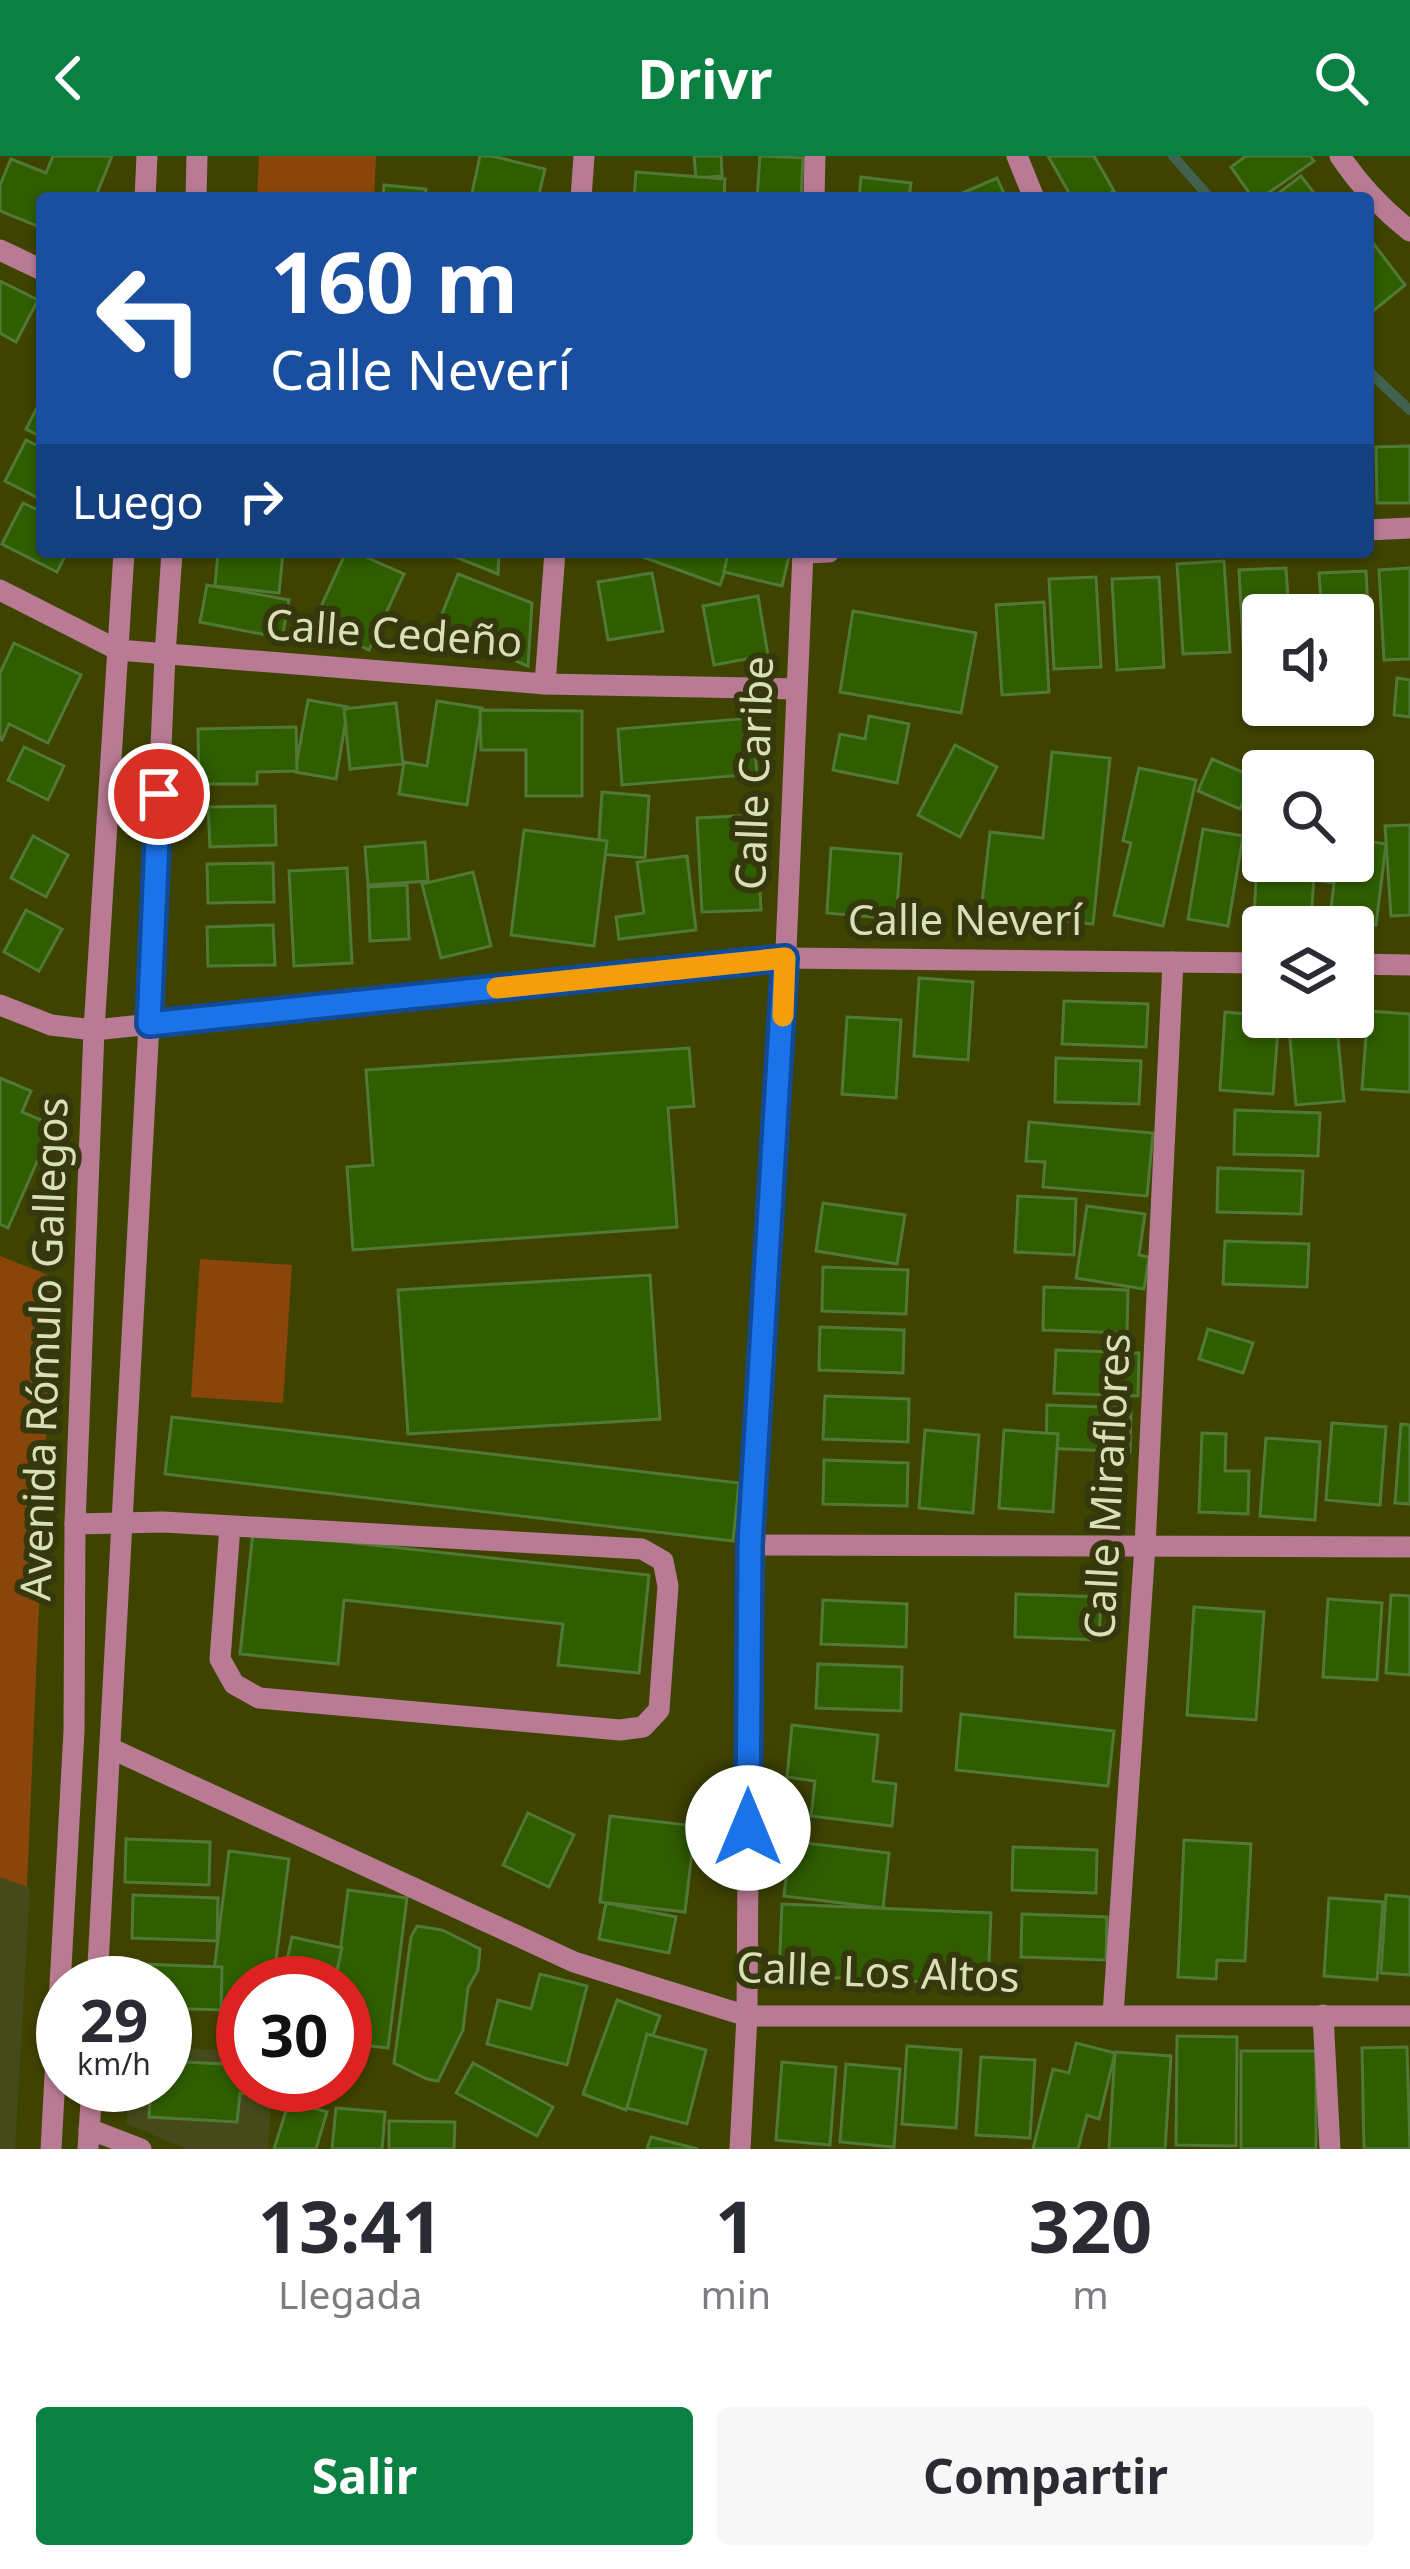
<!DOCTYPE html>
<html lang="es">
<meta charset="utf-8">
<style>
body{margin:0;font-family:"Noto Sans",sans-serif;background:#f7f7f7;color:#2b2b33;height:100vh;display:flex;flex-direction:column;font-size:45px;white-space:nowrap}
*{box-sizing:border-box;margin:0}
p{font-size:39px;color:#7c7c81}
.icon{flex:none;width:66px;height:66px;fill:none;stroke:currentColor;stroke-width:2;stroke-linecap:round;stroke-linejoin:round}
.map{position:relative;height:1993px;overflow:hidden}
.side{display:flex;flex-direction:column;background:#fff;flex:1}
.side>*{flex:none}
.banner{position:absolute;left:36px;top:36px;width:1338px;height:366px;border-radius:12px;box-shadow:0 3px 9px #0004;background:#1a4fa0;color:#fff;overflow:hidden}
.buttons{position:absolute;left:1242px;top:438px;display:grid;gap:24px}
.buttons a{display:grid;place-items:center;width:132px;height:132px;border-radius:12px;background:#fff;box-shadow:0 3px 9px #0004;font-size:60px}
.speed{position:absolute;left:36px;top:1800px;display:flex;gap:24px;font-size:60px;font-weight:700;text-align:center}
.speed>*{display:grid;place-content:center;width:156px;height:156px;border-radius:50%;background:#fff;box-shadow:0 3px 9px #0004;line-height:1}
.speed small{font-size:30px;font-weight:400}
.speed .limit{border:18px solid #d22;background:#fff;color:#111}
.pin{position:absolute;display:grid;place-items:center;width:102px;height:102px;color:#fff;margin:-51px;border:6px solid #fff;border-radius:50%;box-shadow:0 3px 12px #0007}
.me{position:absolute;width:132px;margin:-66px;rotate:0deg;stroke-linejoin:round;filter:drop-shadow(0 0 9px #0008)}
.turn{display:flex;align-items:center;gap:42px;height:252px;padding:0 36px;font-size:54px}
.turn .icon{width:156px;height:156px;stroke-width:2.5}
.turn b{display:block;font-size:84px;line-height:102px}
.then{display:flex;align-items:center;height:114px;padding:0 36px;background:#0003;gap:24px;font-size:45px}
.eta{display:flex;justify-content:space-evenly;align-items:center;height:204px;text-align:center}
.eta b{font-size:72px;font-weight:700;line-height:84px}
.primary-button{display:flex;gap:24px;margin-top:auto;padding:24px 36px}
.primary-button a{flex:1;height:138px;border-radius:12px;background:#0b8043;color:#fff;font-size:48px;font-weight:700;line-height:138px;text-align:center}
.primary-button a+a{background:#f7f7f7;color:#2b2b33}
header{display:flex;justify-content:space-between;align-items:center;height:156px;padding:0 36px;background:#0b8043;color:#fff;font-size:54px;font-weight:700}
.map>svg:first-child{display:block}
</style>
<header><svg class="icon" aria-label="back" viewBox="0 0 24 24"><path d="M15 5l-7 7 7 7"/></svg>Drivr<svg class="icon" aria-label="search" viewBox="0 0 24 24"><circle cx="10" cy="10" r="6"/><path d="M15 15l6 6"/></svg></header>
<div class="map">
<svg width="1410" height="1993" viewBox="0 0 1410 1993">
<rect width="100%" height="100%" fill="#3f4300"/>
<g fill="#464a1a">
<polygon points="0,1720 30,1732 15,1993 0,1993"/>
<polygon points="165,1891 243,1896 243,1929 272,1929 268,1993 187,1993 127,1968 127,1929 165,1929"/>
</g>
<g fill="#8a460a">
<polygon points="259,0 376,0 374,42 257,42"/>
<polygon points="0,1100 53,1121 27,1731 0,1721"/>
<polygon points="200,1103 292,1109 283,1247 191,1241"/>
</g>
<g fill="none" stroke-linecap="round" stroke-linejoin="round">
<g stroke="#41624f" stroke-width="10">
<polyline points="1173,0 1210,42"/>
<polyline points="1368,215 1410,254"/>
</g>
</g>
<g fill="#2f5d00" stroke="#517936" stroke-width="3">
<polygon points="53,0 112,0 95,42 42,42 42,72 0,55 0,29 11,3 46,17"/>
<polygon points="480,0 492,0 545,13 538,42 471,42"/>
<polygon points="694,0 721,0 722,20 696,22"/>
<polygon points="760,0 803,2 801,42 757,42"/>
<polygon points="1048,0 1094,0 1114,35 1101,42 1072,42"/>
<polygon points="1246,0 1310,0 1314,5 1261,42 1253,42 1231,11"/>
<polygon points="636,16 725,23 724,42 634,42"/>
<polygon points="1301,20 1318,42 1272,42"/>
<polygon points="861,21 911,27 909,42 859,42"/>
<polygon points="997,22 1006,42 951,42"/>
<polygon points="384,29 426,33 425,42 383,42"/>
<polygon points="1373,87 1405,129 1368,159 1368,90"/>
<polygon points="0,125 38,144 16,186 0,177"/>
<polygon points="42,242 42,281 26,273"/>
<polygon points="26,284 42,292 42,344 5,325"/>
<polygon points="1410,290 1410,347 1377,347 1376,291"/>
<polygon points="23,347 42,356 42,396 67,396 57,416 2,388"/>
<polygon points="218,396 283,396 279,437 215,430"/>
<polygon points="346,396 354,396 404,418 369,494 313,468"/>
<polygon points="443,396 499,396 498,418"/>
<polygon points="629,396 732,396 720,429"/>
<polygon points="728,396 790,396 782,430 724,416"/>
<polygon points="1224,405 1230,496 1183,498 1177,408"/>
<polygon points="1286,412 1289,459 1263,459 1263,504 1244,505 1239,414"/>
<polygon points="1410,412 1410,503 1384,504 1379,414"/>
<polygon points="1366,415 1371,505 1353,506 1353,459 1322,459 1319,417"/>
<polygon points="652,417 663,475 608,484 598,426"/>
<polygon points="458,418 532,447 528,510 436,473"/>
<polygon points="1096,421 1101,511 1054,513 1049,423"/>
<polygon points="1159,421 1164,511 1117,514 1112,423"/>
<polygon points="207,429 289,444 282,482 200,466"/>
<polygon points="758,440 768,499 714,509 703,450"/>
<polygon points="1044,446 1049,536 1002,539 996,449"/>
<polygon points="853,455 976,477 961,557 840,536"/>
<polygon points="14,487 81,519 48,587 9,568 2,584 0,583 0,517"/>
<polygon points="1397,522 1410,524 1410,561 1394,559"/>
<polygon points="308,544 348,551 336,623 295,616"/>
<polygon points="437,545 482,552 467,649 399,638 404,606 427,610"/>
<polygon points="396,547 403,608 350,613 344,553"/>
<polygon points="480,554 582,555 582,640 526,640 526,594 481,594"/>
<polygon points="869,560 909,568 897,627 833,614 840,578 865,583"/>
<polygon points="752,562 757,618 622,629 618,573"/>
<polygon points="296,571 297,615 257,616 257,628 199,628 198,573"/>
<polygon points="955,589 997,611 960,681 918,659"/>
<polygon points="24,591 64,610 48,644 8,624"/>
<polygon points="1052,596 1110,602 1093,768 981,756 990,676 1043,682"/>
<polygon points="1212,603 1254,621 1240,653 1198,635"/>
<polygon points="1139,612 1196,624 1163,770 1114,759 1131,687 1123,685"/>
<polygon points="602,636 649,640 645,702 598,698"/>
<polygon points="1353,646 1365,647 1361,684 1386,688 1376,769 1330,762 1334,727 1313,724 1316,705 1353,705"/>
<polygon points="275,650 276,689 210,691 208,651"/>
<polygon points="756,659 761,754 702,756 697,662"/>
<polygon points="1259,669 1263,670 1263,705 1315,705 1311,764 1254,760"/>
<polygon points="1410,669 1410,759 1391,760 1385,670"/>
<polygon points="1203,673 1243,680 1228,770 1188,763"/>
<polygon points="524,674 607,685 594,790 511,779"/>
<polygon points="33,680 68,699 46,741 11,722"/>
<polygon points="425,686 428,725 368,729 365,691"/>
<polygon points="831,692 901,698 896,763 827,757"/>
<polygon points="687,700 696,774 619,783 616,761 644,757 637,706"/>
<polygon points="273,707 274,746 208,747 207,708"/>
<polygon points="347,712 352,807 294,810 289,715"/>
<polygon points="473,716 491,790 441,802 422,728"/>
<polygon points="407,729 409,783 370,785 368,731"/>
<polygon points="26,754 62,773 39,815 4,796"/>
<polygon points="273,769 275,809 208,810 207,771"/>
<polygon points="919,822 973,826 968,904 914,900"/>
<polygon points="1064,845 1148,848 1146,891 1062,888"/>
<polygon points="1368,855 1410,858 1410,936 1362,933"/>
<polygon points="1225,856 1279,861 1273,938 1220,934"/>
<polygon points="847,861 901,864 896,942 842,938"/>
<polygon points="1336,861 1344,945 1296,949 1288,862"/>
<polygon points="689,892 694,950 668,952 677,1071 353,1094 347,1011 373,1009 366,914"/>
<polygon points="1056,902 1141,905 1139,948 1055,946"/>
<polygon points="0,922 31,935 22,956 53,969 8,1072 0,1068"/>
<polygon points="1235,954 1320,957 1318,1000 1234,998"/>
<polygon points="1029,966 1153,977 1147,1040 1043,1031 1045,1006 1026,1005"/>
<polygon points="1218,1012 1303,1015 1301,1058 1217,1056"/>
<polygon points="1018,1040 1076,1043 1074,1099 1015,1096"/>
<polygon points="823,1047 905,1059 897,1108 816,1095"/>
<polygon points="1087,1050 1145,1058 1139,1099 1149,1101 1144,1133 1076,1122"/>
<polygon points="1225,1085 1309,1088 1307,1131 1223,1128"/>
<polygon points="823,1111 908,1114 906,1158 822,1155"/>
<polygon points="650,1119 660,1263 408,1278 398,1134"/>
<polygon points="1044,1131 1128,1134 1127,1177 1043,1174"/>
<polygon points="820,1171 904,1174 903,1217 819,1214"/>
<polygon points="1208,1173 1253,1187 1243,1217 1199,1203"/>
<polygon points="1056,1194 1139,1197 1138,1240 1054,1237"/>
<polygon points="825,1240 909,1243 908,1286 823,1283"/>
<polygon points="1047,1249 1131,1252 1130,1296 1046,1292"/>
<polygon points="172,1261 739,1327 733,1385 165,1318"/>
<polygon points="1332,1267 1386,1271 1380,1349 1326,1344"/>
<polygon points="1401,1268 1410,1269 1410,1348 1395,1347"/>
<polygon points="925,1274 979,1279 973,1357 919,1352"/>
<polygon points="1004,1274 1058,1278 1053,1356 999,1352"/>
<polygon points="1202,1277 1226,1278 1225,1315 1249,1315 1248,1358 1199,1356"/>
<polygon points="1266,1282 1320,1286 1315,1364 1260,1360"/>
<polygon points="824,1304 908,1307 907,1350 823,1348"/>
<polygon points="253,1376 649,1419 639,1517 558,1509 563,1468 344,1444 338,1508 240,1498"/>
<polygon points="1016,1438 1101,1441 1099,1484 1015,1481"/>
<polygon points="1391,1439 1410,1440 1410,1519 1386,1517"/>
<polygon points="1328,1443 1382,1447 1377,1524 1323,1521"/>
<polygon points="823,1444 907,1448 906,1491 821,1488"/>
<polygon points="1194,1451 1264,1456 1256,1564 1187,1559"/>
<polygon points="818,1508 902,1511 901,1555 816,1552"/>
<polygon points="961,1558 1114,1575 1108,1630 956,1614"/>
<polygon points="792,1569 878,1579 873,1625 896,1628 892,1670 811,1660 815,1625 787,1621"/>
<polygon points="528,1657 574,1679 549,1731 503,1709"/>
<polygon points="610,1660 695,1670 685,1756 600,1746"/>
<polygon points="126,1683 210,1686 209,1729 125,1726"/>
<polygon points="1184,1684 1251,1688 1245,1805 1217,1804 1216,1823 1178,1821"/>
<polygon points="790,1685 889,1697 883,1752 784,1740"/>
<polygon points="1013,1691 1097,1694 1096,1737 1012,1734"/>
<polygon points="229,1695 289,1703 273,1827 243,1827 243,1851 210,1847"/>
<polygon points="348,1734 407,1742 388,1892 345,1887 345,1827 336,1827"/>
<polygon points="133,1739 218,1742 217,1785 132,1782"/>
<polygon points="1386,1739 1410,1741 1410,1819 1381,1817"/>
<polygon points="1329,1742 1383,1746 1377,1824 1324,1820"/>
<polygon points="606,1747 676,1761 669,1797 599,1783"/>
<polygon points="782,1748 991,1757 988,1829 779,1819"/>
<polygon points="1022,1758 1107,1761 1106,1804 1021,1801"/>
<polygon points="417,1770 442,1774 480,1793 478,1814 468,1832 463,1874 438,1925 427,1923 394,1907 411,1781"/>
<polygon points="292,1781 342,1792 334,1827 282,1827"/>
<polygon points="138,1808 222,1811 221,1854 165,1852 165,1827 137,1827"/>
<polygon points="540,1818 587,1830 567,1909 487,1888 498,1844 531,1853"/>
<polygon points="617,1844 660,1860 626,1954 583,1938"/>
<polygon points="647,1878 706,1894 687,1968 627,1952"/>
<polygon points="1177,1880 1237,1881 1236,1990 1176,1989"/>
<polygon points="1076,1887 1115,1897 1099,1963 1087,1959 1078,1993 1033,1993 1053,1913 1069,1917"/>
<polygon points="907,1890 961,1894 956,1972 902,1968"/>
<polygon points="1407,1891 1410,1993 1364,1993 1362,1892"/>
<rect x="1241" y="1895" width="75" height="98"/>
<polygon points="1115,1896 1171,1900 1165,1993 1109,1993"/>
<polygon points="981,1901 1035,1904 1030,1982 976,1979"/>
<polygon points="165,1905 243,1909 243,1929 272,1929 271,1939 240,1937 237,1966 149,1961 151,1929 165,1929"/>
<polygon points="782,1906 836,1911 830,1989 776,1984"/>
<polygon points="473,1907 553,1951 537,1980 456,1937"/>
<polygon points="846,1908 900,1913 894,1991 840,1986"/>
<polygon points="289,1945 327,1956 316,1993 274,1993"/>
<polygon points="336,1952 385,1956 382,1993 332,1993"/>
<polygon points="389,1965 455,1966 454,1993 389,1993"/>
<polygon points="651,1981 698,1993 647,1993"/>
</g>
<g fill="none" stroke-linecap="round" stroke-linejoin="round">
<g stroke="#b97b94" stroke-width="21">
<polyline points="1017,0 1034,42"/>
<path d="M 1340,0 C 1360,30 1382,53 1410,75"/>
<polyline points="145,42 147,0"/>
<polyline points="196,42 197,0"/>
<polyline points="581,42 584,0"/>
<polyline points="814,42 815,0"/>
<polyline points="0,94 42,114"/>
<polyline points="1368,374 1410,372"/>
<polyline points="803,397 829,396"/>
<polyline points="0,434 118,494 545,528 796,533"/>
<polyline points="545,528 555,396"/>
<polyline points="1353,808 1410,809"/>
<polyline points="0,849 51,869 94,874 785,802 1263,807"/>
<polyline points="75,1368 163,1366 642,1393 663,1405 668,1430 659,1554 643,1571 620,1574 259,1542 234,1528 220,1503 230,1370"/>
<polyline points="750,1389 1410,1391"/>
<polyline points="110,1592 574,1806 747,1860 1410,1860"/>
<polyline points="97,1827 149,868 165,499 172,396"/>
<polyline points="1113,1859 1145,1390 1173,806"/>
<polyline points="1323,1859 1330,1993"/>
<polyline points="89,1973 141,1993"/>
<polyline points="51,1993 74,1575 75,1368 94,874 124,396"/>
<polyline points="88,1993 92,1929"/>
<polyline points="740,1993 747,1860 750,1389 784,840 803,396"/>
</g>
</g>
<g fill="none" stroke-linecap="round" stroke-linejoin="round">
<g stroke="#114b97" stroke-width="30">
<polyline id="route" points="159,638 149,868 785,802 750,1389 748,1672"/>
</g>
<use href="#route" stroke="#1a73e8" stroke-width="21"/>
<polyline stroke="#f59e0b" stroke-width="21" points="497,832 785,802 783,860"/>
</g>
<g text-anchor="middle" stroke-width="12" stroke-linejoin="round" paint-order="stroke">
<g font-size="42" fill="#d9dfb7" stroke="#34380c">
<text transform="translate(394 477) rotate(4)" y="15">Calle Cedeño</text>
<text transform="translate(754 617) rotate(-88)" y="15">Calle Caribe</text>
<text x="965" y="779">Calle Neverí</text>
<text transform="translate(44 1193) rotate(-88)" y="15">Avenida Rómulo Gallegos</text>
<text transform="translate(1107 1330) rotate(-87)" y="15">Calle Miraflores</text>
<text transform="translate(878 1816) rotate(2)" y="15">Calle Los Altos</text>
</g>
</g>
</svg>
<div class="buttons">
<a><svg class="icon" aria-label="sound" viewBox="0 0 24 24"><path d="M4 9h4l5-4v14l-5-4H4zM17 9q2 3 0 6"/></svg></a>
<a><svg class="icon" aria-label="search" viewBox="0 0 24 24"><circle cx="10" cy="10" r="6"/><path d="M15 15l6 6"/></svg></a>
<a><svg class="icon" aria-label="layers" viewBox="0 0 24 24"><path d="M12 4l9 5-9 5-9-5zM3 14l9 5 9-5"/></svg></a>
</div>
<div class="speed"><div>29<small>km/h</small></div><div class="limit">30</div></div>
<div class="pin" style="left:159px;top:638px;background:#d93025"><svg class="icon" aria-label="arrive" viewBox="0 0 24 24"><path d="M6 21V4h12l-3 4 3 4H6"/></svg></div>
<svg class="me" style="left:748px;top:1672px" viewBox="-20 -20 40 40"><circle r="19" fill="#fff"/><path d="M0-13L10 11 0 6-10 11z" fill="#1a73e8"/></svg>
<div class="banner">
<div class="turn"><svg class="icon" aria-label="left" viewBox="0 0 24 24"><path d="M17 20v-9H6M10 6l-5 5 5 5"/></svg><div><b>160 m</b>Calle Neverí</div></div>
<div class="then">Luego<svg class="icon" aria-label="right" viewBox="0 0 24 24"><path d="M7 20v-9h11M14 6l5 5-5 5"/></svg></div>
</div>
</div>
<section class="side">
<div class="eta">
<div><b>13:41</b><p>Llegada</p></div>
<div><b>1</b><p>min</p></div>
<div><b>320</b><p>m</p></div>
</div>
<div class="primary-button"><a>Salir</a><a>Compartir</a></div>
</section>
